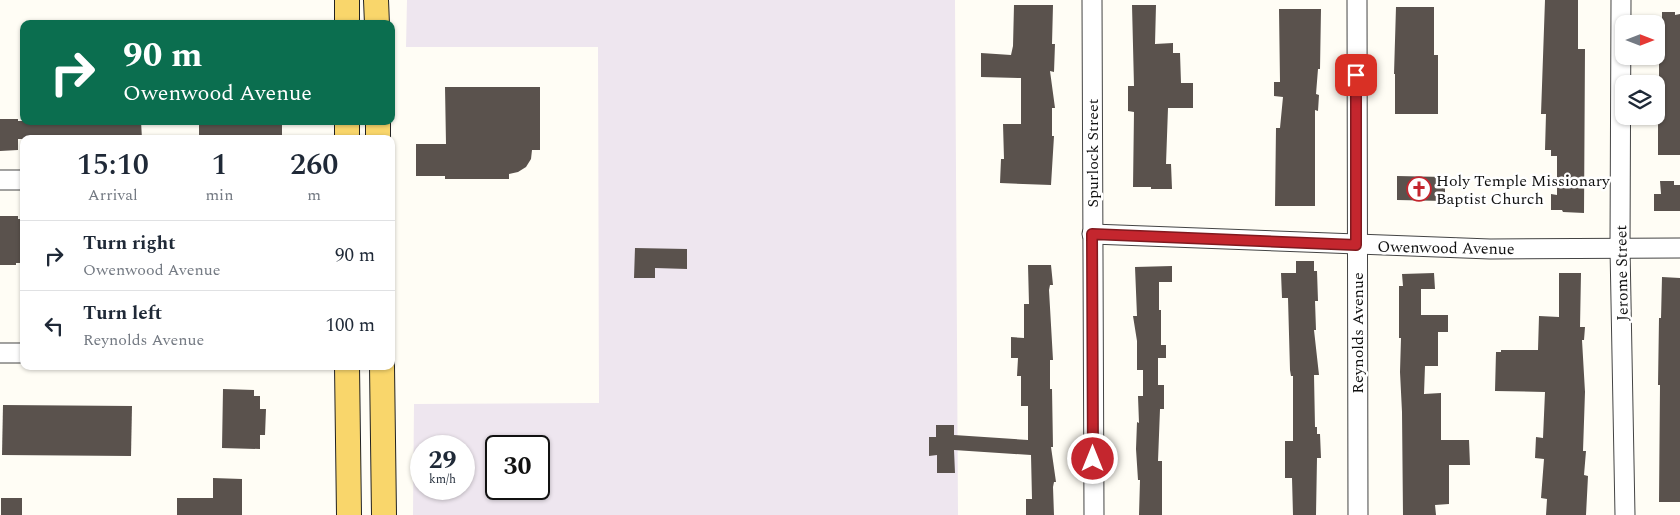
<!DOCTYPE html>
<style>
body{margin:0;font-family:Spectral,serif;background:#f6f6f7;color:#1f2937;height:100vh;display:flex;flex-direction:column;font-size:19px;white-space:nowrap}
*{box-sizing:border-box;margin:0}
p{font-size:16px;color:#747a83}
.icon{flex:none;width:28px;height:28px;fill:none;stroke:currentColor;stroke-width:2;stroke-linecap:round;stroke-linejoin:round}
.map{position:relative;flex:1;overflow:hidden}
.details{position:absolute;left:20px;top:135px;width:375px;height:235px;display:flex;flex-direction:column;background:#fff;border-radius:10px;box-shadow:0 1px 4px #0004}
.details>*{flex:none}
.banner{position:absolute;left:20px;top:20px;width:375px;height:105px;border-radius:10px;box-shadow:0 1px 4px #0004;background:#0b6e4f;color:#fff;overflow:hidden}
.needle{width:32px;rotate:90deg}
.buttons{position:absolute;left:1615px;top:15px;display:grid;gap:10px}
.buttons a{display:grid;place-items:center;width:50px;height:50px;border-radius:10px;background:#fff;box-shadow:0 1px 4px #0004;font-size:25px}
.speed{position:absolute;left:410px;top:435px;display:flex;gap:10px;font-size:25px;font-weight:700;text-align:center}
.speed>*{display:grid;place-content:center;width:65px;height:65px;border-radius:50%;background:#fff;box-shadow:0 1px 4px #0004;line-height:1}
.speed small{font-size:12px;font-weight:400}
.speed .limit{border:2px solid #111;border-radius:8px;background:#fff;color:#111}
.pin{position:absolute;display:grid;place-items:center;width:42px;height:42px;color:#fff;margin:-21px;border-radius:10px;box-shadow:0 2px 8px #0006}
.me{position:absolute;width:55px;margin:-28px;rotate:0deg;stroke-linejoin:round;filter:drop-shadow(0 0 4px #0008)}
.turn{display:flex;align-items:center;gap:18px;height:105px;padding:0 20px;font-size:22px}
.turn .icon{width:65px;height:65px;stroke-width:2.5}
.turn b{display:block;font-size:35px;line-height:42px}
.eta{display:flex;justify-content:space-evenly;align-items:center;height:85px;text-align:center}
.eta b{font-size:30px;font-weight:600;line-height:35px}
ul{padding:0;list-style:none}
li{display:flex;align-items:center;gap:15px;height:70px;padding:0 20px;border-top:1px solid #e0e1e3}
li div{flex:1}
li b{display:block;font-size:19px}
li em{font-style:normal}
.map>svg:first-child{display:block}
</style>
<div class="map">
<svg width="1680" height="515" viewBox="0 0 1680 515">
<rect width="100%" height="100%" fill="#fffdf5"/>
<path fill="#eee6ef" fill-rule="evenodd" d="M 407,0 L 955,0 L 958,515 L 413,515 L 414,404 L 599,403 L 598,47 L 406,47 ZM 421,446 L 464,446 L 464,489 L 421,489 ZM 496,446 L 539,446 L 539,489 L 496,489 Z"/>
<g fill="#5a524d">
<polygon points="1545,0 1578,0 1578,49 1585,49 1584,213 1563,212 1562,210 1551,210 1551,194 1557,195 1557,156 1551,156 1551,150 1545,150 1546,114 1541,114"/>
<polygon points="1014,5 1053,5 1052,44 1055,44 1054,72 1050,71 1055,108 1052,108 1052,136 1054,136 1051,185 1000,183 1001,159 1004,159 1003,124 1021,124 1021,78 981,77 981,53 1011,55 1013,46"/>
<polygon points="1132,5 1156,5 1155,44 1173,43 1173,53 1180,53 1181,83 1193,83 1193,108 1168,108 1166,164 1171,164 1172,189 1151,189 1151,187 1133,187 1134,112 1128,111 1128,86 1134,86"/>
<polygon points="1396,7 1434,7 1434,55 1438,55 1438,114 1395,114 1395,74 1394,74"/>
<polygon points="1279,9 1321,9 1320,69 1318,69 1316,94 1319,95 1318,111 1315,110 1315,206 1275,206 1276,128 1280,128 1283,97 1274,96 1274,82 1280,82"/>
<polygon points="1662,12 1675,12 1675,15 1680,14 1680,155 1658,155 1658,115 1656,115 1656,102 1659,102 1659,24 1662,24"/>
<polygon points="445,87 540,87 540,150 532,150 531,159 526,167 518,172 509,174 509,179 445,179 445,176 416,176 416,144 446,144"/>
<polygon points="0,119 18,119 18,121 141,121 142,139 18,139 18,150 0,151"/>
<rect x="199" y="121" width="83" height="18"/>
<polygon points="1397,176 1445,177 1445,201 1397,200"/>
<polygon points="1660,181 1674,181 1674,185 1680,185 1680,211 1654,211 1654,194 1661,194"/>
<polygon points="0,216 18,216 18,219 24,219 24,263 16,263 16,265 0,265"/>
<polygon points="635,248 687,249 687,269 655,268 655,278 634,278"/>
<polygon points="1296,261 1314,261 1314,271 1317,271 1318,301 1315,301 1316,330 1314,330 1319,375 1314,375 1315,427 1317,427 1317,434 1320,434 1321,458 1317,458 1316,515 1293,515 1292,478 1285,478 1285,441 1293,441 1293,376 1291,376 1290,370 1288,298 1282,298 1281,273 1296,273"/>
<polygon points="1028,265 1051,265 1053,285 1050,285 1049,290 1053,360 1050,360 1050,389 1052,389 1053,447 1051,447 1056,482 1054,482 1053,487 1054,515 1026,515 1026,499 1032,499 1031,455 954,450 955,473 937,473 937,455 929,456 929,437 936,437 936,425 954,425 954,435 1028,440 1028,406 1021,406 1021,376 1017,376 1018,358 1011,358 1011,337 1024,338 1024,304 1029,304"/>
<polygon points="1172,266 1172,282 1159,282 1159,310 1161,310 1161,345 1166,345 1166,358 1158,358 1158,385 1164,385 1164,409 1160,409 1158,461 1162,461 1162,515 1139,515 1140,480 1138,480 1136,449 1137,422 1139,423 1138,396 1143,396 1143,370 1137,370 1137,341 1133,316 1137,316 1135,267"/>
<polygon points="1434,273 1435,289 1421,289 1421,315 1448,315 1448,332 1438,332 1438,366 1425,366 1424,394 1441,393 1441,440 1469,440 1470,465 1449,465 1449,504 1435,505 1436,515 1403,515 1402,412 1400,372 1401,338 1399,338 1399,286 1403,286 1402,274"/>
<polygon points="1559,273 1581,273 1580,327 1585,327 1584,340 1582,340 1585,392 1583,451 1586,451 1584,475 1588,476 1586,515 1546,515 1547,499 1541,498 1544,459 1535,458 1536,437 1543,438 1545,392 1495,391 1496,352 1501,352 1501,350 1538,350 1539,316 1559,317"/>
<polygon points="1662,277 1680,278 1680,502 1659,502 1660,385 1658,385 1659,318 1661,318"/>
<polygon points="223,389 254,390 254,396 260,396 260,409 266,409 265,435 260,435 260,449 222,448"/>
<polygon points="3,405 132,406 131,456 2,455"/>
<polygon points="213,478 242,479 242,515 177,515 177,498 213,498"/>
<rect x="1" y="498" width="21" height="17"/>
</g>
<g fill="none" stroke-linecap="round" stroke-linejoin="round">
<g stroke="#444" stroke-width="21">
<g id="minor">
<polyline points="1092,0 1094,515"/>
<polyline points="1357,0 1358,515"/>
<polyline points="1621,0 1620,248 1625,515"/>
<polyline points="0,180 24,180"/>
<polyline points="1092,234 1490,249 1680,248"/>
<polyline points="0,353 24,353"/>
</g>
</g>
<g stroke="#222" stroke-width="26">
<g id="major">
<polyline points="376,0 377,24"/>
<polyline points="347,24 347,0"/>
<polyline points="347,121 347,139"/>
<polyline points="378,121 378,139"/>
<polyline points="347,366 349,515"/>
<polyline points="382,366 384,515"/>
</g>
</g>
<use href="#minor" stroke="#fff" stroke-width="19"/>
<use href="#major" stroke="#f9d66b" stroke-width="24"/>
</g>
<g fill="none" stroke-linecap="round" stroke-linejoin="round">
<g stroke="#7f191e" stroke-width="12">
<polyline id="route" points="1093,459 1092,234 1356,245 1356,75"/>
</g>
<use href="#route" stroke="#c4262e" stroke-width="9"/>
</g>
<defs>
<g id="church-ring" transform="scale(1.25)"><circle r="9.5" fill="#fff" stroke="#c4262e" stroke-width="1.5"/><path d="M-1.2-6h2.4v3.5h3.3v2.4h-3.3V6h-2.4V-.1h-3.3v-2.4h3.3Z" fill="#c4262e"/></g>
</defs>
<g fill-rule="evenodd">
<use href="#church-ring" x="1419" y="189"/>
</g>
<g text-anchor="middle" stroke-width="5" stroke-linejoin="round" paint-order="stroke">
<g font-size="16" fill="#111" stroke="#fff">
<text transform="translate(1092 153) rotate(-90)" y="6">Spurlock Street</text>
<text transform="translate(1446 247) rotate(1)" y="6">Owenwood Avenue</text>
<text transform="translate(1621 273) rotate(-91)" y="6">Jerome Street</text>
<text transform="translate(1357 333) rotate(-90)" y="6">Reynolds Avenue</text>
</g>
<g font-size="16" fill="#111" stroke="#fff" text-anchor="start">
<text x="1436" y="186">Holy Temple Missionary<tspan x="1436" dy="18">Baptist Church</tspan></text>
</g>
</g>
</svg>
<div class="buttons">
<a><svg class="needle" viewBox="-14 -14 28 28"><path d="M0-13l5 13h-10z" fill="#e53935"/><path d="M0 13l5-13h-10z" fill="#747a83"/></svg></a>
<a><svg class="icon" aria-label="layers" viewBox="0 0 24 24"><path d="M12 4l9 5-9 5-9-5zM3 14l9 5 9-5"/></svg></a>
</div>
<div class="speed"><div>29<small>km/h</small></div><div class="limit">30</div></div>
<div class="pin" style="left:1356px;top:75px;background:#d93025"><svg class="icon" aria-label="arrive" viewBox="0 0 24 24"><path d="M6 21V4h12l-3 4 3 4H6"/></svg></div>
<svg class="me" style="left:1093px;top:459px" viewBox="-20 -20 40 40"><circle r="17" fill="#c4262e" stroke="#fff" stroke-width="3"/><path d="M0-11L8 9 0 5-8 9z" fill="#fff"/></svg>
<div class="banner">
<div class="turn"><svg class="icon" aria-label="right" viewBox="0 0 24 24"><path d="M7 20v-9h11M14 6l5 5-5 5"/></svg><div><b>90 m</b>Owenwood Avenue</div></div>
</div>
<section class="details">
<div class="eta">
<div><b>15:10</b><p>Arrival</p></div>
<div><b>1</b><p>min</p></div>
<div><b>260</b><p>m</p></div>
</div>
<ul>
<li><svg class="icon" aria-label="right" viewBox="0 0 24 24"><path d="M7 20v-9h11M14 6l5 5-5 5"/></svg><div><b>Turn right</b><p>Owenwood Avenue</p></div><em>90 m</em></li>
<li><svg class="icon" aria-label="left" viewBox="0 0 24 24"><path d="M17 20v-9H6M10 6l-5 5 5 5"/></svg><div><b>Turn left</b><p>Reynolds Avenue</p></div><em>100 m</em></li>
</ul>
</section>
</div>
